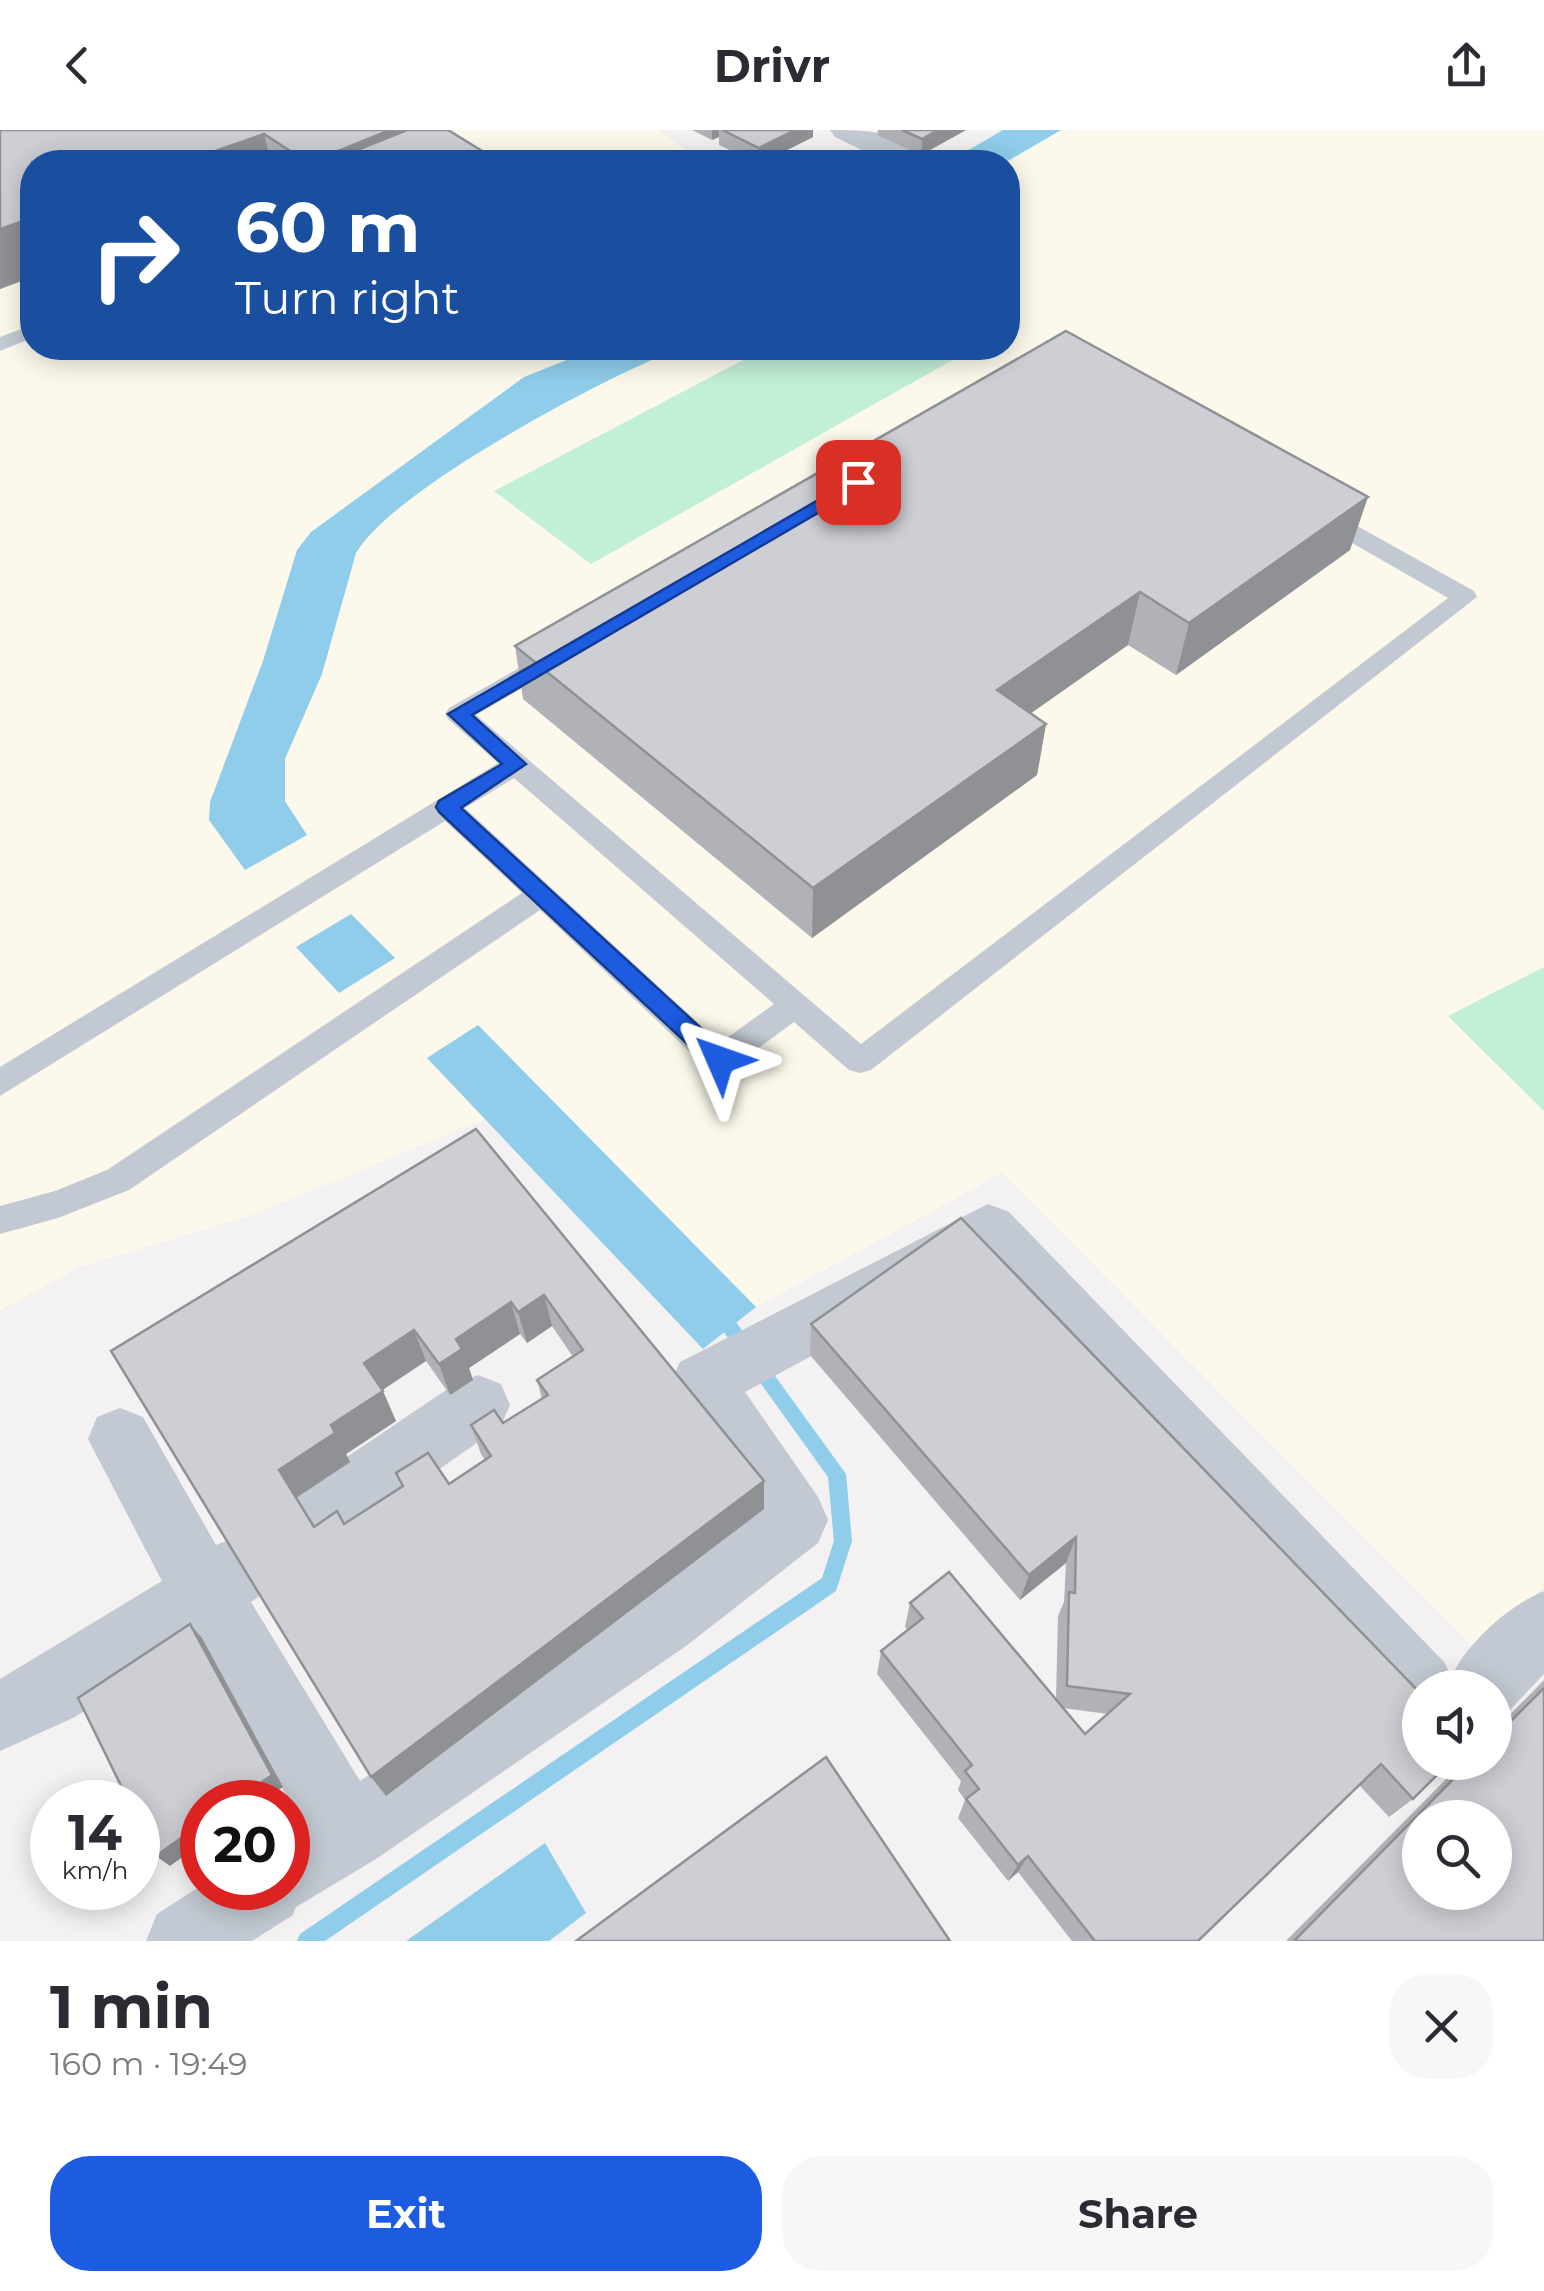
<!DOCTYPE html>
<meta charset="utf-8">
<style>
body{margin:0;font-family:Montserrat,sans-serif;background:#f7f7f7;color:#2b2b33;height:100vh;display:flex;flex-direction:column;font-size:38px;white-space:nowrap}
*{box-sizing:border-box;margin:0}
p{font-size:32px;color:#7c7c81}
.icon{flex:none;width:55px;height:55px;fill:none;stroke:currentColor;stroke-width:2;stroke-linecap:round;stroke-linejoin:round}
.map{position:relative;height:1811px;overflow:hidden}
.side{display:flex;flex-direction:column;background:#fff;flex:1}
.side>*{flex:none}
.banner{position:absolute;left:20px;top:20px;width:1000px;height:210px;border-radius:40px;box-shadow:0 5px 25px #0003;background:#1a4fa0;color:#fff;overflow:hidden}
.buttons{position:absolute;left:1402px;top:1540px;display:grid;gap:20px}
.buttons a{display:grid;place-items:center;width:110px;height:110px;border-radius:50%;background:#fff;box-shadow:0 5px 25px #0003;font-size:50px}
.speed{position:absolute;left:30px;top:1650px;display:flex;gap:20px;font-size:50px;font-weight:700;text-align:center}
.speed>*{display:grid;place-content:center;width:130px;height:130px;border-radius:50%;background:#fff;box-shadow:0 5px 25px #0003;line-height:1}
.speed small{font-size:25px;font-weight:400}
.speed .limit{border:15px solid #d22;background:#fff;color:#111}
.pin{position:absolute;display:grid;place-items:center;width:85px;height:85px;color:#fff;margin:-42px;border-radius:20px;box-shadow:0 5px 15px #0006}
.me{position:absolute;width:110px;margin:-55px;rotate:313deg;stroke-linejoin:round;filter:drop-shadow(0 0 8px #0008)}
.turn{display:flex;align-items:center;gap:35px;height:210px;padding:0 50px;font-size:45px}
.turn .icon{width:130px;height:130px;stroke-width:2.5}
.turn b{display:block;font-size:70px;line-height:85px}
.round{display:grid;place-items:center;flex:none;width:105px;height:105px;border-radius:40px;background:#f7f7f7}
.summary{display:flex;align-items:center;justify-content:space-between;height:170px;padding:0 50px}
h1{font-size:60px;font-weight:700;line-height:75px}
.button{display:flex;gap:20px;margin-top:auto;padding:20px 50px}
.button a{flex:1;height:115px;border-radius:40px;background:#1d5be1;color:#fff;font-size:40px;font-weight:700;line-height:115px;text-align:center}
.button a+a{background:#f7f7f7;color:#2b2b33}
header{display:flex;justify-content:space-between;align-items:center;height:130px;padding:0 50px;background:#fff;font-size:45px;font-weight:700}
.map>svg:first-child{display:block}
</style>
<header><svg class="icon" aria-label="back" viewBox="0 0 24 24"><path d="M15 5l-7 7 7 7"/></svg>Drivr<svg class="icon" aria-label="share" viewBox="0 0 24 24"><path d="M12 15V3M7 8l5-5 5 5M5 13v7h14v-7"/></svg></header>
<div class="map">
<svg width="1544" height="1811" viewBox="0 0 1544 1811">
<rect width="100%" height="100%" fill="#f3f1f1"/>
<polygon fill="#fcf9ec" points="0,0 657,0 703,32 32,32 32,218 1008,218 1008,32 948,32 1003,0 1544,0 1544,837 1448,886 1544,981 1544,1456 1480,1524 1002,1043 756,1177 478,895 427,928 486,989 249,1086 80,1137 0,1180"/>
<g fill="#c1efd8">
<polygon points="766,218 972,219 591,434 494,361"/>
<polygon points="1544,837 1544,981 1448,886"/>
</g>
<g fill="#8fcdeb">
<polygon points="1003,0 1061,0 1006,32 948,32"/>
<path d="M 597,218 L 680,218 C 607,246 393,359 356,423 L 322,544 L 285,629 L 285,671 L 307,705 L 245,740 L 209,690 L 210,672 L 263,531 L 297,420 L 311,402 L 524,247 Z"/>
<polygon points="351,784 395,828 339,863 296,817"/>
<polygon points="478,895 756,1177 703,1219 427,928"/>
<polygon points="545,1713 586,1783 549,1811 406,1811"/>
</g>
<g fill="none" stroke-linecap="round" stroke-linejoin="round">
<polygon fill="#8fcdeb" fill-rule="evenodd" points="719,1174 725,1177 846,1344 852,1411 836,1461 325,1811 297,1811 300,1804 822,1448 834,1411 828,1347 713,1187 711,1182 713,1177"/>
<g fill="#c2c9d2" fill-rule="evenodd">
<polygon points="32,195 32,208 0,221 0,207"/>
<path d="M 1059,230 L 1474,461 L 1477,467 L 871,940 L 860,943 L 849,940 L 794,892 L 730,939 L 719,942 L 708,939 L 540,780 L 129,1060 L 58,1088 L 0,1104 L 0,1076 L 55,1061 L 107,1040 L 522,763 L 445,691 L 0,966 L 0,937 L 498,633 L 449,590 L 445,584 L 449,578 ZM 1059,245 L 1448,468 L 861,914 L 476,585 ZM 514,648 L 774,874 L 720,913 L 465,678 Z"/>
</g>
<g fill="#c2c9d2" fill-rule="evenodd">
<path d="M 830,0 C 861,0 905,0 924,29 L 922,32 L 887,32 L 835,7 Z"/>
<path d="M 988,1074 L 1009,1082 L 1445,1533 L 1451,1548 C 1466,1513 1510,1475 1544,1461 L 1544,1544 L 1507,1583 L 1495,1588 L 1495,1558 L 1420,1558 L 1420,1593 L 1395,1583 L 981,1134 L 745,1262 L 818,1367 L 828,1390 L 818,1413 L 686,1516 L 376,1729 L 296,1777 L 293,1785 L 252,1811 L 146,1811 L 157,1784 L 202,1755 L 288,1758 L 288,1699 L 301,1690 L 195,1510 L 75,1587 L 0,1621 L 0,1549 L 162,1451 L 88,1309 L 97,1287 L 120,1278 L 143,1287 L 216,1415 L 243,1404 L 267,1413 L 277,1437 L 267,1461 L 251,1472 L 360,1651 L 638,1468 L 751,1382 L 680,1274 L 670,1253 L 680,1232 Z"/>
<polygon points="478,1245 501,1254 510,1275 501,1296 335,1412 312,1421 289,1412 279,1389 289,1366 455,1254"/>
</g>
</g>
<g fill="#b1b2b7" fill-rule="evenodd">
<polygon points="0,0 448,0 500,32 32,32 32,147 0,159"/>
<polygon points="692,0 813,0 813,7 763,32 755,32 719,15 719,7 712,10"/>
<polygon points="878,0 966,0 921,25 877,5"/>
<polygon points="1350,420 1176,545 1128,515 1031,583 1046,594 1037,645 812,808 523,569 515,516"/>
<path d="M 476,999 L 764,1379 L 386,1666 L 111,1221 ZM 552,1196 L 573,1227 L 537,1250 L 542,1269 L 503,1293 L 471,1295 L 481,1324 L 485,1330 L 449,1354 L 396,1343 L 402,1357 L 344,1394 L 314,1397 L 296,1368 L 350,1332 L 346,1324 L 396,1291 L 382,1260 L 426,1231 L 450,1265 L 473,1250 L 469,1238 L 520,1204 L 527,1213 Z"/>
<path d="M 961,1088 L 1413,1669 L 1389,1687 L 1359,1655 L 1198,1811 L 1072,1811 L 1018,1742 L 1008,1751 L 958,1688 L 965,1670 L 958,1660 L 961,1651 L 877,1544 L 881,1521 L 908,1500 L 905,1497 L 910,1473 L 1056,1570 L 1058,1486 L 1064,1472 L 1066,1433 L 1020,1470 L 810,1225 L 811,1194 ZM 1063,1578 L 1108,1584 L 1085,1604 Z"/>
<polygon points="1544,1550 1544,1811 1286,1811 1463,1632 1495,1632 1495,1600"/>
</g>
<g fill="#909195">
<polygon points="390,0 441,0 444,32 311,32"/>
<polygon points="712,0 719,0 719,7 712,10"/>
<polygon points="795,0 813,0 813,7 763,32 759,32 759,18"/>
<polygon points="938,0 966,0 921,25 922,9"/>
<polygon points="264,4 271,32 184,32"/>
<polygon points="32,88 32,147 0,159 0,99"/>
<polygon points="1368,367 1350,420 1176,545 1189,493"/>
<polygon points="1140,462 1128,515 990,612 997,560"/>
<polygon points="1046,594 1037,645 812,808 813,758"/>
<polygon points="544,1165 552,1196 527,1213 518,1182"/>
<polygon points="511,1172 520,1204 469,1238 473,1250 450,1265 439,1234 456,1209"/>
<polygon points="414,1200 426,1231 378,1263 364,1233"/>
<polygon points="383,1261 396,1291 346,1324 350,1332 296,1368 279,1340 331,1295"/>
<polygon points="764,1351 764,1379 386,1666 371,1647"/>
<polygon points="1076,1407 1066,1433 1020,1470 1029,1445"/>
<polygon points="190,1494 202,1508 283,1657 261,1672 233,1672"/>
<polygon points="202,1693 202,1713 170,1736 156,1726"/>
<polygon points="1028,1726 1018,1742 1008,1751 1018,1735"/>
</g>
<g fill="#cecfd5" stroke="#909195" stroke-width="2.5" fill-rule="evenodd">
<polygon points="0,0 390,0 311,32 307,32 264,4 184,32 32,32 32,88 0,99"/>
<polygon points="407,0 448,0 500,32 327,32"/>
<polygon points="722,0 795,0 759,18"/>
<polygon points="902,0 938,0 922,9"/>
<polygon points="1066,201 1368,367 1189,493 1140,462 997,560 1046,594 813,758 515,516"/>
<path d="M 476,999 L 764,1351 L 371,1647 L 111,1221 ZM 544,1165 L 583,1220 L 537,1250 L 548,1265 L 503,1293 L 494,1280 L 471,1295 L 491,1326 L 449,1354 L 428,1323 L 396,1343 L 403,1356 L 344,1394 L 337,1381 L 314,1397 L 279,1340 L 335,1303 L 331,1295 L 383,1261 L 364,1233 L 414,1200 L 439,1234 L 462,1219 L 456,1209 L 511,1172 L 518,1182 Z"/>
<polygon points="961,1088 1420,1563 1420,1632 1450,1632 1413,1669 1381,1634 1198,1811 1095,1811 1028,1726 1018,1735 966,1669 979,1659 965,1641 972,1635 881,1521 923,1488 910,1473 949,1442 1085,1604 1130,1564 1067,1556 1069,1462 1075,1463 1076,1407 1029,1445 811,1194"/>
<polygon points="190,1494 272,1645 233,1672 202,1672 202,1693 156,1726 138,1690 138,1672 129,1672 78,1568"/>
<path d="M 1544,1558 L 1544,1811 L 1294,1811 L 1470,1632 L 1495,1632 L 1495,1607 ZM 1420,1688 L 1495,1688 L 1495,1762 L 1420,1762 Z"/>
<polygon points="826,1627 950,1811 576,1811"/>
</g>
<polygon fill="#1d5be1" stroke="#133b92" stroke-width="2.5" points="858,347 867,352 864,356 472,585 526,634 461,678 728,923 731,930 728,936 711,936 439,682 436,677 439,671 502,634 448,584"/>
</svg>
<div class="buttons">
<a><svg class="icon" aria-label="sound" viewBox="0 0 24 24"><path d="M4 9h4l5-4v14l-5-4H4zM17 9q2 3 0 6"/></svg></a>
<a><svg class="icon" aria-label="search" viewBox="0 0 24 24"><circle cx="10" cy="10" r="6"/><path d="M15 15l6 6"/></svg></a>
</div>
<div class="speed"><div>14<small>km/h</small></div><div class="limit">20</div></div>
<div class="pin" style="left:858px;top:352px;background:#d93025"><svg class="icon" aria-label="arrive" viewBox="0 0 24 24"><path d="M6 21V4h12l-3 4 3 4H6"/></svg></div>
<svg class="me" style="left:720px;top:930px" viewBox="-20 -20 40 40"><path d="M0-17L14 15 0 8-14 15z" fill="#1d5be1" stroke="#fff" stroke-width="4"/></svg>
<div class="banner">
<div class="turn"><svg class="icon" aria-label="right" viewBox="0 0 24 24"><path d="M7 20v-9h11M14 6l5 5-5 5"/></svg><div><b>60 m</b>Turn right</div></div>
</div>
</div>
<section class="side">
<div class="summary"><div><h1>1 min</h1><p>160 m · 19:49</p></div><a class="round"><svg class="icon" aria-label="close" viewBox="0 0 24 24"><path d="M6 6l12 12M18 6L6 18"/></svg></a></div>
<div class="button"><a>Exit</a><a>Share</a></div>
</section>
